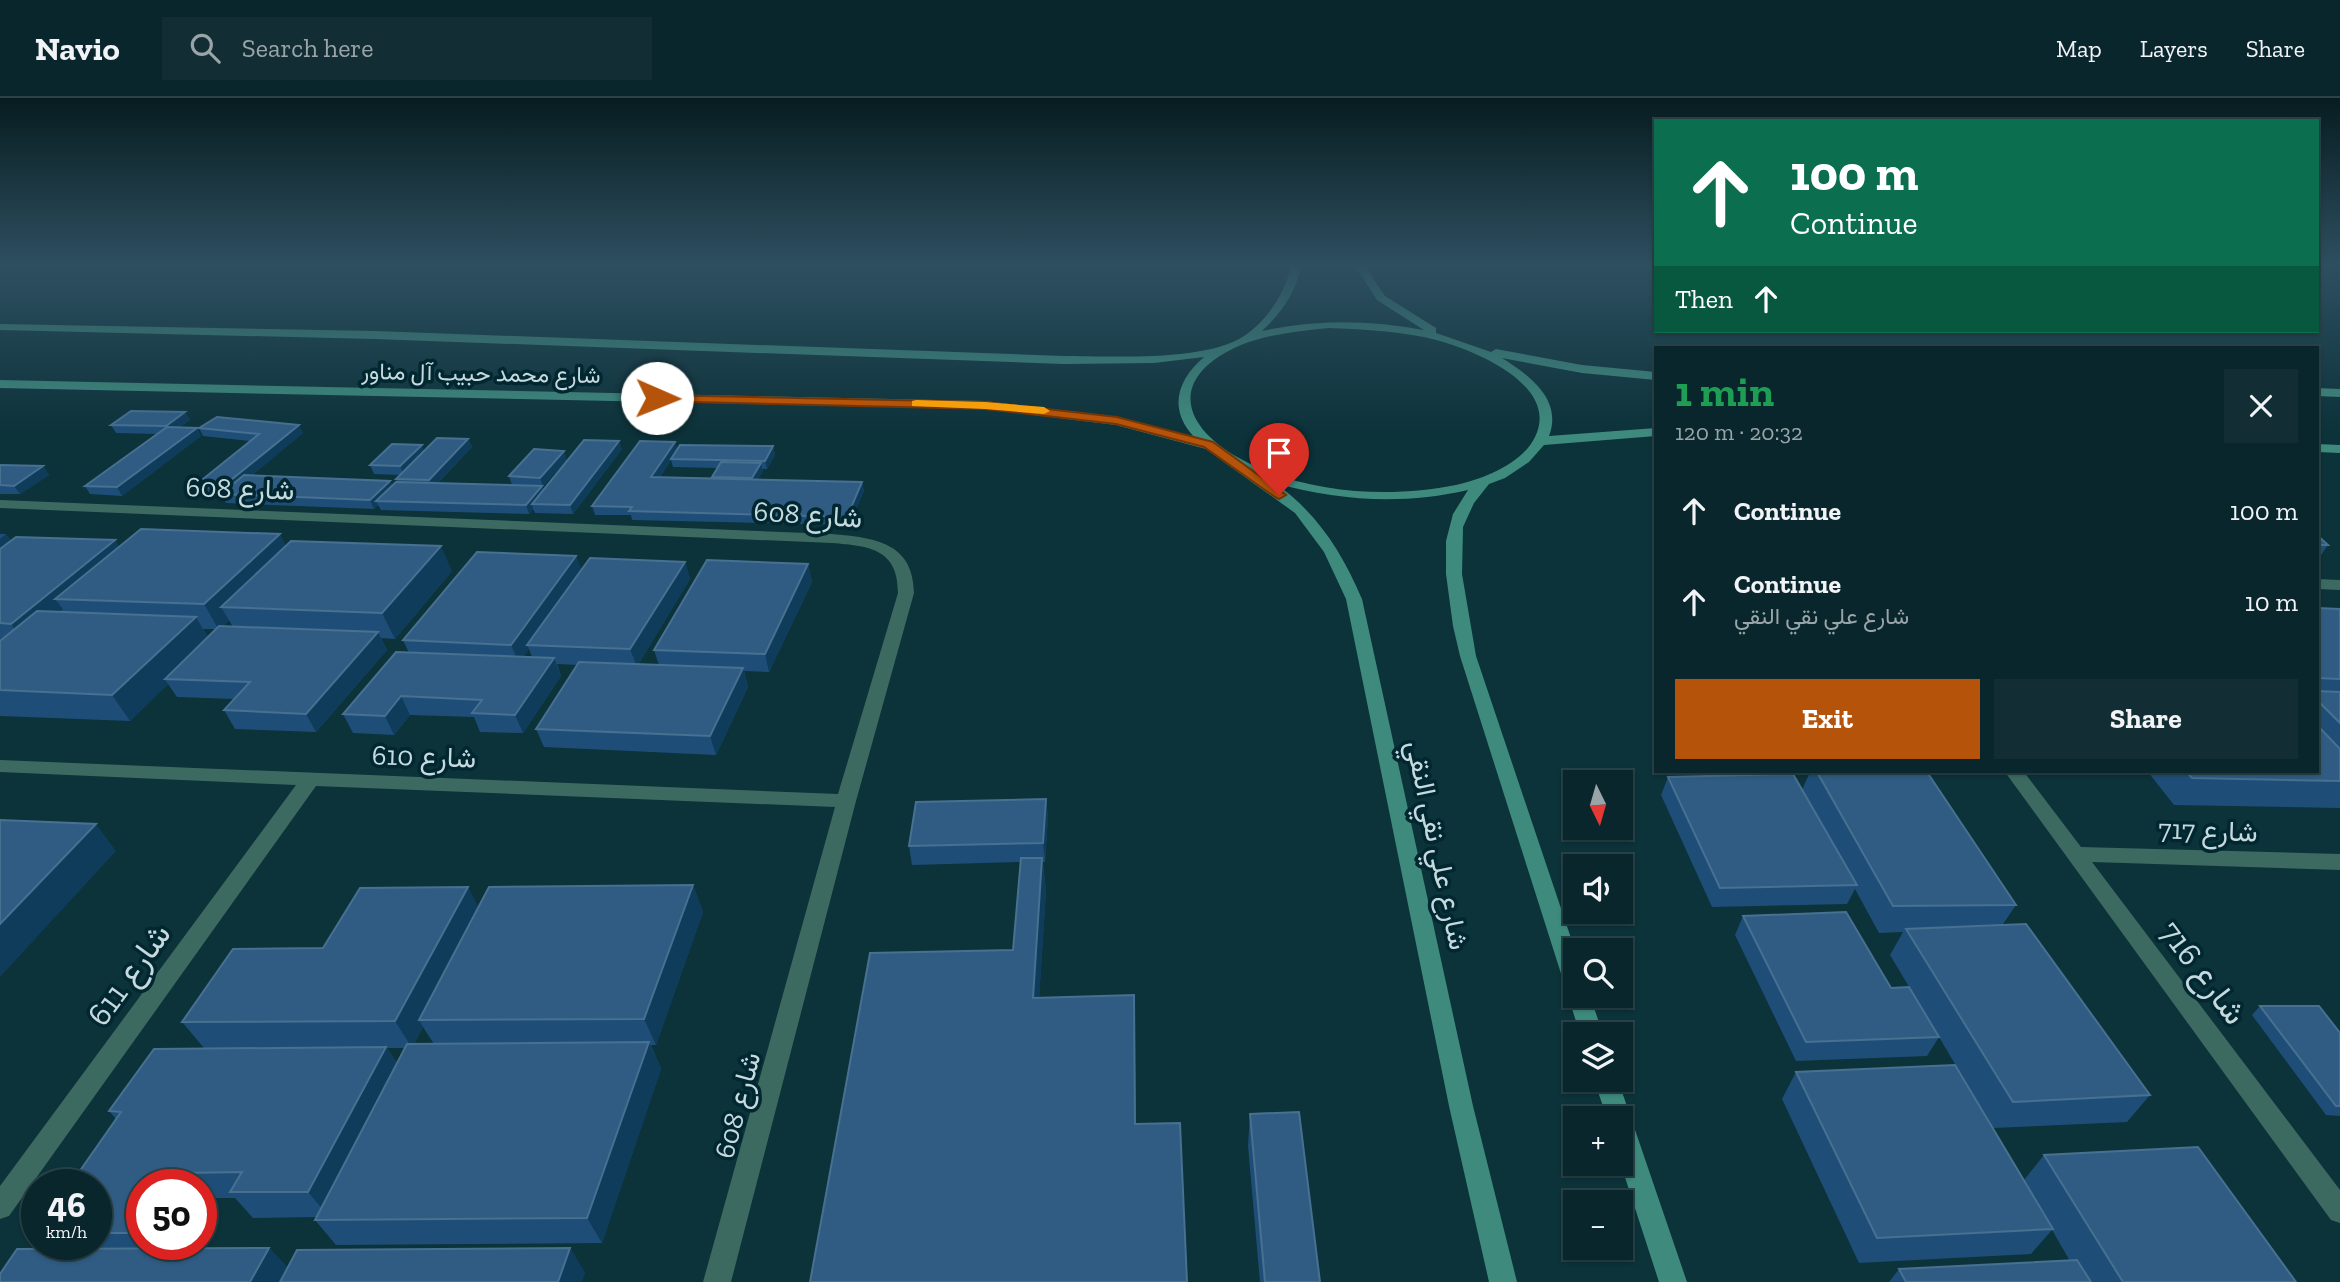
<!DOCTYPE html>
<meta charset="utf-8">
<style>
body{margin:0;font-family:"Zilla Slab",Vazirmatn,serif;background:#122e34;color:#f1f3f6;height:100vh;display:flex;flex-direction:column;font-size:26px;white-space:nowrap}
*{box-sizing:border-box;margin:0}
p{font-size:23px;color:#99a5a9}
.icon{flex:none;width:38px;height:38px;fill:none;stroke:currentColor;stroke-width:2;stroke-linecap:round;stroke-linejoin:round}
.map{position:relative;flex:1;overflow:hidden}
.panel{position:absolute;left:1654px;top:248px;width:665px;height:427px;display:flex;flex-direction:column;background:#09262c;border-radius:0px;box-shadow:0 2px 5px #0004,0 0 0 2px #294348}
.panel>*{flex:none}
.hud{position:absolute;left:1654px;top:21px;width:665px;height:214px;border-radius:0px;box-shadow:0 2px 5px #0004,0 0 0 2px #294348;background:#0b6e4f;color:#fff;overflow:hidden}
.needle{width:46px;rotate:175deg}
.controls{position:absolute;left:1563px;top:672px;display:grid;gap:14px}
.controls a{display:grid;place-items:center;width:70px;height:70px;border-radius:0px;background:#09262c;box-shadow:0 2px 5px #0004,0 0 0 2px #294348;font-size:35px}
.speed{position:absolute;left:21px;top:1071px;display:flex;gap:14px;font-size:35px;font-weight:700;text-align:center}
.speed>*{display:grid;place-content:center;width:91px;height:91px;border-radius:50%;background:#09262c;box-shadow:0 2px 5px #0004,0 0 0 2px #294348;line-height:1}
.speed small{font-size:18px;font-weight:400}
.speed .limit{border:10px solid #d22;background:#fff;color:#111}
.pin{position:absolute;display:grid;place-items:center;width:60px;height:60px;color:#fff;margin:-72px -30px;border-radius:50% 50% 50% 0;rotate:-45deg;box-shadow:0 0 7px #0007}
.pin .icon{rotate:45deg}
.me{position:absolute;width:77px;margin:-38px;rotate:91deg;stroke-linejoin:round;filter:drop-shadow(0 0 5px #0008)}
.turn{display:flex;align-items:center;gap:24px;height:147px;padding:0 21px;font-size:32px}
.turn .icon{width:91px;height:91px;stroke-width:2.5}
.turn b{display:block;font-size:49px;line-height:60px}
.then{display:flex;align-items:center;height:66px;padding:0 21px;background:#0003;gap:14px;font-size:26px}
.round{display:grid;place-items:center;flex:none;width:74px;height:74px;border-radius:0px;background:#122e34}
.head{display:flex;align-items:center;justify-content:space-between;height:119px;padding:0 21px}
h1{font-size:42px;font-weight:700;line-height:52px;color:#1e9e55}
.button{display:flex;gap:14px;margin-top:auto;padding:14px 21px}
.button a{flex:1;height:80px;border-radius:0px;background:#b45309;color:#fff;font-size:28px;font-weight:700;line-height:80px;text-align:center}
.button a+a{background:#122e34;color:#f1f3f6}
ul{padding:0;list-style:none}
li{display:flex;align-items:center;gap:21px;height:91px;padding:0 21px}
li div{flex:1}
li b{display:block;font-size:26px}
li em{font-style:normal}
header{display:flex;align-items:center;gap:42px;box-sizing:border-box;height:98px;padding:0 35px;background:#09262c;border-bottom:2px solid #294348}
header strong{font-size:33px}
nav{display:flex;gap:38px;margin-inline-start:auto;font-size:24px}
.search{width:490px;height:63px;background:#122e34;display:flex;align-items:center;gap:18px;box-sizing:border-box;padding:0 24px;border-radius:0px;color:#99a5a9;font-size:26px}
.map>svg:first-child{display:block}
</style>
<header>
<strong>Navio</strong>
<div class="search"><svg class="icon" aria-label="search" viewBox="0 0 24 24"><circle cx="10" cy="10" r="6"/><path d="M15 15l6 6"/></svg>Search here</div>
<nav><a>Map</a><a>Layers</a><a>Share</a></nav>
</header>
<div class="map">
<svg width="2340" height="1184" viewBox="0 0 2340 1184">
<rect width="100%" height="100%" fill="#0c323a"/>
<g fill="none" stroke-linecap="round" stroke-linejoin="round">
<g fill="#3c6a61" fill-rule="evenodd">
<path d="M 0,402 L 832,436 C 875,440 913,444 914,495 L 856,703 L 731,1184 L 703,1184 L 835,709 L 316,688 L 9,1118 L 0,1121 L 0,1088 L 296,687 L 0,674 L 0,662 L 838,696 L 898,495 C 898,451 870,448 832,445 L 0,410 Z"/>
<polygon points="2317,481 2340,482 2340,492 2317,491"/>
<polygon points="2005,674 2024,674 2081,749 2340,756 2340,772 2092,764 2340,1092 2340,1125 2331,1122"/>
</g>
<g fill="#3e8b7e" fill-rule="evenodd">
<path d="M 1291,168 L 1301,168 C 1296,195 1281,215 1262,233 C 1316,221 1370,222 1424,232 L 1377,202 L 1355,168 L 1365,168 L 1385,198 L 1436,230 L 1436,235 L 1491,254 L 1496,251 L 1582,267 L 1656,274 L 1656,282 L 1582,275 L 1502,260 C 1529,277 1563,301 1549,338 L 1656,330 L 1656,338 L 1544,347 L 1529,364 L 1505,380 L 1489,386 L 1474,405 L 1463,429 L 1462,476 L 1476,558 L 1575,852 L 1575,898 L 1590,898 L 1603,936 L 1580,936 L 1568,898 L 1570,893 L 1564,885 L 1460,558 L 1453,528 L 1446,476 L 1446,443 L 1453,416 L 1468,392 C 1403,407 1339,403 1275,385 C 1317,415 1342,454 1362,501 L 1473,1008 L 1517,1184 L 1489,1184 L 1449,1008 L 1346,501 L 1324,454 L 1295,415 L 1206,351 L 1116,327 L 985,311 L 0,290 L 0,282 L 985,303 L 1117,319 L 1194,339 C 1168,311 1177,282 1204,259 L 1154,265 L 1063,266 L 375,241 L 0,232 L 0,226 L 375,233 L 1063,258 C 1110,258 1205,264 1244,238 C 1267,223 1285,195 1291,168 ZM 1329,230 C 1361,231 1393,233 1424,239 C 1463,247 1562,284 1535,339 C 1522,366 1483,381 1456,387 C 1387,401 1301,395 1239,360 C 1177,325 1171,277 1241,247 C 1269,236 1299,233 1329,230 Z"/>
<polygon points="2317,290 2340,291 2340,299 2317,298"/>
<polygon points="2317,346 2340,347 2340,355 2317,354"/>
<polygon points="1594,982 1618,982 1687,1184 1659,1184 1620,1064 1620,1020 1607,1020"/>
</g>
</g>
<g fill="#1e4e78" fill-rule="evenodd">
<polygon points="185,314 190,322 180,329 197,330 201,338 122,398 90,396 85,388 157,336 116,335 111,327"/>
<polygon points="199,330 303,335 252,377 392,387 397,384 396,381 400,377 374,376 370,367 468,341 472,349 438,385 512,387 509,378 567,362 542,388 543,392 622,351 573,416 535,415 533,411 529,416 381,412 378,407 374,411 226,405 222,399 198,398 193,389 250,343 203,338"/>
<path d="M 675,344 L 677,351 L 773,348 L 775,357 L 767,371 L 762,371 L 763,373 L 758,381 L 862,384 L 864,393 L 849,427 L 632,422 L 631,417 L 595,417 L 592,408 ZM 671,362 L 673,369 L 717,370 L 712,379 L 712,380 L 660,379 Z"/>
<polygon points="0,367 43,368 49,377 20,396 0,396"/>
<path d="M 0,436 L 6,436 L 11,443 L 115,442 L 119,449 L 286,448 L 452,473 L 395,541 L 381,540 L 387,552 L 316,634 L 235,631 L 224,612 L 234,601 L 177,599 L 168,586 L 130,623 L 0,618 ZM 229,522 L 233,529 L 223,528 ZM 203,531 L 216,531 L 208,539 Z"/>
<polygon points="2317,437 2328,447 2317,463"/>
<path d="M 576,458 L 581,472 L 685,464 L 690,481 L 638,567 L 659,567 L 654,552 L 808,466 L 812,484 L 769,574 L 744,573 L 748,589 L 716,657 L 544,649 L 536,631 L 578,567 L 557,566 L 561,578 L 523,635 L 480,634 L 474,619 L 410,617 L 394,637 L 353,635 L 343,616 L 409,555 L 403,542 ZM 529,551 L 532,559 L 523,559 Z"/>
<polygon points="2317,510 2340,511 2340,710 2174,707 2148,674 2317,674"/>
<polygon points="1810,674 1959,674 1927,674 2016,807 2003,826 2150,997 2127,1024 1993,1030 1939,939 1927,958 1796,963 1735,837 1743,818 1891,890 1936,934 1890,857 1903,834 1879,835 1855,791 1847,806 1712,809 1661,697 1668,679 1802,692"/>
<polygon points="1046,701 1048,719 1045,764 1043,764 1046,793 1039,900 1134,897 1136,1026 1187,1184 1013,852 1020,764 912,767 909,748"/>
<path d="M 693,787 L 703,814 L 656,947 L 651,947 L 661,971 L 602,1145 L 336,1147 L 315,1122 L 316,1119 L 253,1120 L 235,1100 L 208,1100 L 201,1113 L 201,1087 L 142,1087 L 142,1146 L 164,1146 L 162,1150 L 269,1150 L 288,1170 L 570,1150 L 585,1175 L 0,1184 L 55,1151 L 50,1146 L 96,1146 L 96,1087 L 116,1021 L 109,1013 L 204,950 L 182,924 L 323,850 L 468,789 L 478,810 ZM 423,929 L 434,946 L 414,946 ZM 387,950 L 405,950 L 397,965 Z"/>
<polygon points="2260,908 2340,935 2340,1018 2326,1017 2252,917"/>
<polygon points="1796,974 2024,1082 2044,1057 2296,1184 1889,1184 1899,1171 2070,1163 2052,1132 2031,1156 1859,1165 1782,1001"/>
<polygon points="1250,1016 1320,1184 1260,1184 1248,1048"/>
</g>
<g fill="#0f3c5a">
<polygon points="185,314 190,322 171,336 166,328"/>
<polygon points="299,327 303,335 229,397 224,396 221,390"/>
<polygon points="197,330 201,338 122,398 117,389"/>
<polygon points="468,341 472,349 433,390 429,382"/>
<polygon points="619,343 622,351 573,416 570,407"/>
<polygon points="675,344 678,353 671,361 671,362 654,387 651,379"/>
<polygon points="422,347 425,356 404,377 400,368"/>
<polygon points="773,348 775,357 767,371 765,363"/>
<polygon points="564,353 567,362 543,389 540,380"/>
<polygon points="761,365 763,373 754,388 752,380"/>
<polygon points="43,368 49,377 20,396 14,388"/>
<polygon points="390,383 394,391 376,403 378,407 374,411 370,402"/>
<polygon points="862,384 864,393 849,427 847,419"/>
<polygon points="542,388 545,396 532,406 533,411 529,416 526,407"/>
<polygon points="6,436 18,454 0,467 0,441"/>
<polygon points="280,436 293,461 221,509 229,522 219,532 204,506"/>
<polygon points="115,442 126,460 55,501 63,511 24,544 11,526"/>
<polygon points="441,448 452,473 395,541 382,515"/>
<polygon points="576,458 583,475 527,547 529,551 519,565 511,547"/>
<polygon points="685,464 690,481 637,569 630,551"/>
<polygon points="808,466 812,484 769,574 765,556"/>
<polygon points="196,519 211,545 165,581 168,586 130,623 112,597"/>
<polygon points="378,534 387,552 316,634 306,616"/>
<polygon points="554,560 561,578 523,635 515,617"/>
<polygon points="743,570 748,589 716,657 710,638"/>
<polygon points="401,598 410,617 394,637 385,618"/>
<polygon points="1046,701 1048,719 1045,764 1043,745"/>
<polygon points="96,726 116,753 0,879 0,826"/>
<polygon points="1042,760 1046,793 1037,933 1033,900"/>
<polygon points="693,787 703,814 656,947 644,921"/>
<polygon points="468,789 482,816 419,922 423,929 412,950 395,923"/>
<polygon points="649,944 661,971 602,1145 587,1120"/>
<polygon points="386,949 404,975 329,1119 308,1094"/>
<polygon points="184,1075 196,1087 177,1087"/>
<polygon points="201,1093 208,1100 201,1113"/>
<polygon points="142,1115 142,1146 130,1135"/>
<polygon points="142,1146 164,1146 156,1160"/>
<polygon points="269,1150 292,1174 287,1184 250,1184"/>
<polygon points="570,1150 585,1175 582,1184 558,1184"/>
</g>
<g fill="#305c83" stroke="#477091" stroke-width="2">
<polygon points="131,313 185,314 166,328 111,327"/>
<polygon points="217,319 299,327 221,390 193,389 259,336 199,330"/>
<polygon points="167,329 197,330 117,389 85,388"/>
<polygon points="437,340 468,341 429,382 396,381"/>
<polygon points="584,342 619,343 570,407 532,406"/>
<polygon points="640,343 675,344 651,379 862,384 847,419 629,413 632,409 592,408"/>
<polygon points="392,346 422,347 400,368 370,367"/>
<polygon points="680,347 773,348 765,363 671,361"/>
<polygon points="534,351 564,353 540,380 509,378"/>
<polygon points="721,364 761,365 752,380 712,379"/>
<polygon points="0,367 43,368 14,388 0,387"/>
<polygon points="244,377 390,383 370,402 221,396"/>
<polygon points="396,384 542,388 526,407 376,403"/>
<polygon points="141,431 280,436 204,506 55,501"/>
<polygon points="2317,437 2328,447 2317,447"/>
<polygon points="16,439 115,442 11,526 0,525 0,451"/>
<polygon points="291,443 441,448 382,515 221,509"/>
<polygon points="477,454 576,458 511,547 403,542"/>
<polygon points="590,460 685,464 630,551 527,547"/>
<polygon points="707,462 808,466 765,556 654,552"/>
<polygon points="2317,510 2340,511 2340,581 2317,580"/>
<polygon points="37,513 196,519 112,597 0,592 0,543"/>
<polygon points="219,528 378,534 306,616 224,612 250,584 165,581"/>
<polygon points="396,554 554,560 515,617 472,615 482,602 401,598 385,618 343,616"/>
<polygon points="579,564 743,570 710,638 536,631"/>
<polygon points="2317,593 2340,594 2340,625 2317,602"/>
<polygon points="2317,627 2340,651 2340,683 2192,680 2187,674 2317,674"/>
<polygon points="1817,674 1927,674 2016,807 1893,808"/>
<polygon points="1793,676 1857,787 1720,790 1668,679"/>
<polygon points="1046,701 1043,745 909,748 916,704"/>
<polygon points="0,722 96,726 0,826"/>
<polygon points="1021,760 1042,760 1033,900 1134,897 1135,1026 1180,1025 1187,1184 810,1184 870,855 1013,852"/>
<polygon points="693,787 644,921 419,922 489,789"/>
<polygon points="468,789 395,923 182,924 233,851 323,850 360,790"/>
<polygon points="1846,814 1891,890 1909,889 1939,939 1806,944 1743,818"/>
<polygon points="2026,826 2150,997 2013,1004 1906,831"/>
<polygon points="2260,908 2319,908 2340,935 2340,1008 2336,1008"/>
<polygon points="649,944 587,1120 315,1122 407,946"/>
<polygon points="386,949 308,1094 230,1094 242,1074 184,1075 177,1087 142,1087 142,1115 130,1135 96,1135 96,1087 70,1087 121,1014 109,1013 154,951"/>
<polygon points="1955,967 2053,1131 1877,1140 1796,974"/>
<polygon points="1299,1014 1320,1184 1265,1184 1250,1016"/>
<polygon points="2198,1049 2296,1184 2123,1184 2044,1057"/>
<polygon points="269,1150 250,1184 0,1184 0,1176 17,1151"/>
<polygon points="570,1150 558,1184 280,1184 297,1152"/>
<polygon points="2077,1162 2091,1184 1906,1184 1899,1171"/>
</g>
<linearGradient id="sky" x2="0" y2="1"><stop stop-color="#071c20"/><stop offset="0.5" stop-color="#2e4f60"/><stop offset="1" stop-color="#2e4f60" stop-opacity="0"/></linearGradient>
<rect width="2340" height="334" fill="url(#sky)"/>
<polygon fill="#b45309" stroke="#753606" stroke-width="2" points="657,297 985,304 1117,319 1213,344 1286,397 1279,401 1275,399 1204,349 1116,326 985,311 652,303 652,298"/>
<polygon fill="#f59e0b" points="916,302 985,304 1044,309 1050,313 1044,316 985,311 912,308 912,303"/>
<g text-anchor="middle" stroke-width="7" stroke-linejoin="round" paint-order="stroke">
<g font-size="23" fill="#c6d9de" stroke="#012830">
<text transform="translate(481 275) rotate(1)" y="8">شارع محمد حبيب آل مناور</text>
</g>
<g font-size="28" fill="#c6d9de" stroke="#012830">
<text transform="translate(240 390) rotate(2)" y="10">شارع 608</text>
<text transform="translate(808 416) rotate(4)" y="10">شارع 608</text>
<text transform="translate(424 658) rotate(2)" y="10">شارع 610</text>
<text transform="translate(2208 732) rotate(2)" y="10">شارع 717</text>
<text transform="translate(1438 747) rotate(78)" y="10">شارع علي نقي النقي</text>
<text transform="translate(737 1007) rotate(-75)" y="10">شارع 608</text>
</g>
<g font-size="33" fill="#c6d9de" stroke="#012830">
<text transform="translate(2204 874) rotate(53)" y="12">شارع 716</text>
<text transform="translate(128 876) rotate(-54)" y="12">شارع 611</text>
</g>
</g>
</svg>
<div class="controls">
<a><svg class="needle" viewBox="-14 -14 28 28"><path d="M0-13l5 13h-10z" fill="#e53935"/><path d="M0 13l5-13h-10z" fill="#99a5a9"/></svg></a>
<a><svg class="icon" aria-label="sound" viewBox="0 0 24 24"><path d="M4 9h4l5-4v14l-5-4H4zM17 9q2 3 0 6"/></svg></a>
<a><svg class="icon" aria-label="search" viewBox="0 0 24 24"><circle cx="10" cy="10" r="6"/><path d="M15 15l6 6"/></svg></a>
<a><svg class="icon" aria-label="layers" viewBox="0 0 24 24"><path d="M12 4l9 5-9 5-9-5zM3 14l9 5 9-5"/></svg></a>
<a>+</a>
<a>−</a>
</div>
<div class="speed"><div>46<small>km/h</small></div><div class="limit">50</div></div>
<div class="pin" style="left:1279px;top:397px;background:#d93025"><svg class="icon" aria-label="arrive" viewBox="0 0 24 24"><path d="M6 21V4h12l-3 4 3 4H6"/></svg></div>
<svg class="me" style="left:657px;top:300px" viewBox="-20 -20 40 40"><circle r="19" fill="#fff"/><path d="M0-13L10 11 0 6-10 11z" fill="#b45309"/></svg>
<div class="hud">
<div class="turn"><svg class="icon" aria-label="ahead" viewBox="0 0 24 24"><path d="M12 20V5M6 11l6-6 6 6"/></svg><div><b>100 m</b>Continue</div></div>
<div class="then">Then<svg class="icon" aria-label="ahead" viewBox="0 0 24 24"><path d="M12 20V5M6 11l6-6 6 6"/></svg></div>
</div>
<section class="panel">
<div class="head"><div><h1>1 min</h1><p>120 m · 20:32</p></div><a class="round"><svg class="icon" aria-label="close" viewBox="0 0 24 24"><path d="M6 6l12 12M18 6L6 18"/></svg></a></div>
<ul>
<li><svg class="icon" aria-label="ahead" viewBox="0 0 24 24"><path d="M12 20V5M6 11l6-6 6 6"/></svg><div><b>Continue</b></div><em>100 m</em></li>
<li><svg class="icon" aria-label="ahead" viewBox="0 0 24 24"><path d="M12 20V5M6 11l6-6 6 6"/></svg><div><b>Continue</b><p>شارع علي نقي النقي</p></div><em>10 m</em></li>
</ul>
<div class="button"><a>Exit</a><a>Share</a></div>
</section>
</div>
